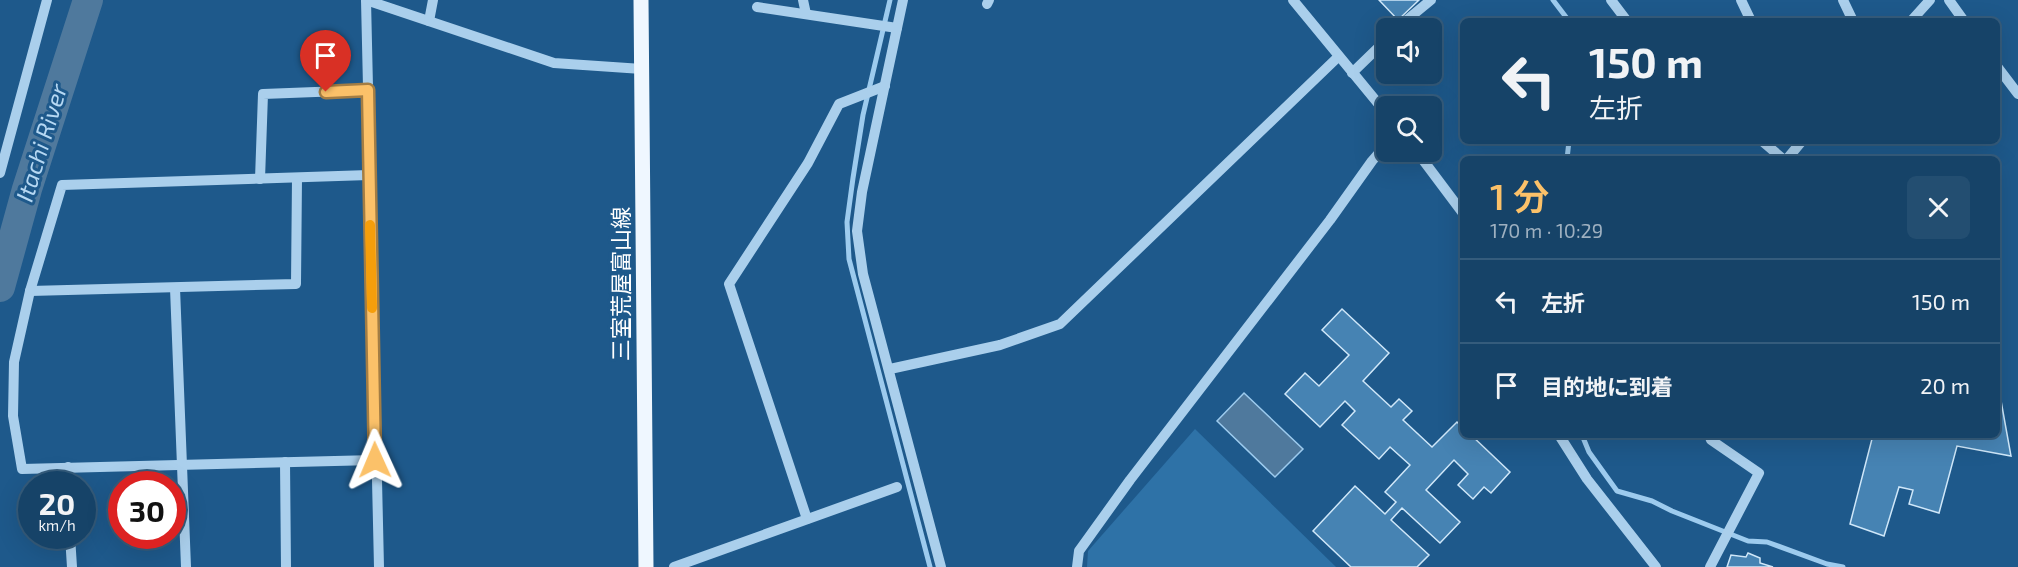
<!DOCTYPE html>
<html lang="ja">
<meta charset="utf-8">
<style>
body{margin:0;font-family:"Exo 2","Noto Sans JP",sans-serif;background:#234e71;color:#f1f3f6;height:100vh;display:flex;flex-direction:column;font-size:22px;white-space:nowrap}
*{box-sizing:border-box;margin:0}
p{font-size:20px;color:#9eb0c0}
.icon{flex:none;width:33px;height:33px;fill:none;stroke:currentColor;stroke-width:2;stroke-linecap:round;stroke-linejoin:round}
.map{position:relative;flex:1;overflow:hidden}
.details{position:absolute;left:1460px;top:156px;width:540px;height:282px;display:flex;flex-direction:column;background:#164368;border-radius:9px;box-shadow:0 6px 24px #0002,0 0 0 2px #355c7c}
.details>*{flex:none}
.guide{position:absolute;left:1460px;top:18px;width:540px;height:126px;border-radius:9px;box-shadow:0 6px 24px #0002,0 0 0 2px #355c7c;background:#164368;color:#f1f3f6;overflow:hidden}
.tools{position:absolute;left:1376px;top:18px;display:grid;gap:12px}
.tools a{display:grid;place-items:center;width:66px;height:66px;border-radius:9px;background:#164368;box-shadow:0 6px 24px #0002,0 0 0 2px #355c7c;font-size:30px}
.speed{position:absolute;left:18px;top:471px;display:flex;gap:12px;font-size:30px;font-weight:700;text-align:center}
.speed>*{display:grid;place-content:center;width:78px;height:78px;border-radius:50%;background:#164368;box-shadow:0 6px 24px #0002,0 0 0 2px #355c7c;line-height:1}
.speed small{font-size:15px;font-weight:400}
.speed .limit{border:9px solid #d22;background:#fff;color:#111}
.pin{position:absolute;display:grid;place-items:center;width:51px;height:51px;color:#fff;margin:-62px -26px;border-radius:50% 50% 50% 0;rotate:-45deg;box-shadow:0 0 6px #0007}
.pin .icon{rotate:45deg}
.me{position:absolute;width:66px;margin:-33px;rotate:359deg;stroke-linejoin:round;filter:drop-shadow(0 0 4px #0008)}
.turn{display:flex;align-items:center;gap:21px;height:126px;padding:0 30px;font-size:27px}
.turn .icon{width:78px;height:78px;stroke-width:2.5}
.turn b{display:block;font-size:42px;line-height:51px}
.round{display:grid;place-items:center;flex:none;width:63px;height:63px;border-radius:9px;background:#234e71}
.overview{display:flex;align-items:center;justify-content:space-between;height:102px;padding:0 30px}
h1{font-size:36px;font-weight:600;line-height:45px;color:#fbc169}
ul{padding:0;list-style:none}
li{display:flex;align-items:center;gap:18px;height:84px;padding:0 30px;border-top:2px solid #355c7c}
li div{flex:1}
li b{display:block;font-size:22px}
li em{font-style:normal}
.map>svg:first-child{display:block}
</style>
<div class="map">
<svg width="2018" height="567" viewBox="0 0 2018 567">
<rect width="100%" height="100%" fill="#1e598b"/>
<polygon fill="#2e72a7" points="1195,429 1336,567 1087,567 1088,551"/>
<polygon fill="#4f799d" stroke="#9dcbee" stroke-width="1.5" points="1244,393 1303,449 1275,477 1217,421"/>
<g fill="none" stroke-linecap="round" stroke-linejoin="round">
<g stroke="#9dcbee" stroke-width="5">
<polyline points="890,0 863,115 853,178 847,222 849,259 930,567"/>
<polyline points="1553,0 1569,21"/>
<polyline points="1567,159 1569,141"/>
<polyline points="1582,435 1589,452 1617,491 1652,501 1672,511 1748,541 1767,542 1827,564 1843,567"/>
</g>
<polyline stroke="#4f799d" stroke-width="30" points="0,287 27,189 88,0"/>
</g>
<g fill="#4683b3" stroke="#cfe7f9" stroke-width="1.5">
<polygon points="1379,0 1419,0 1398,20"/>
<polygon points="1342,309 1389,353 1363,381 1391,407 1399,399 1412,411 1403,420 1432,447 1457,422 1462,427 1462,435 1471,435 1510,472 1491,493 1484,487 1473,499 1458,485 1468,474 1454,460 1426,490 1460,522 1440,543 1402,508 1391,520 1429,555 1417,567 1351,567 1313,531 1355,486 1385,514 1396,502 1385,492 1410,465 1390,447 1379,459 1342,425 1355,411 1345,401 1320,427 1285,394 1305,373 1319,386 1349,355 1322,330"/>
<polygon points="1996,373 2011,456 1957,446 1939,513 1909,504 1913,490 1899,487 1884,536 1850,524 1873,435 1996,435"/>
<polygon points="1748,553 1760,558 1760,563 1773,567 1727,567 1731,555 1746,557"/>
</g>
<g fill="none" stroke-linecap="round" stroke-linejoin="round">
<g stroke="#aacfec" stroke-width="10">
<polyline points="366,0 379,567"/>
<polyline points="366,0 554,63 642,69"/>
<polyline points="803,0 806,14"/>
<polyline points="903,0 862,192 857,231 863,274 941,567"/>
<polyline points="1293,0 1386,113"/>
<polyline points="1611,0 1627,21"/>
<polyline points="1741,0 1751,21"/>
<polyline points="1843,0 1853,21"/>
<polyline points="1949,0 1964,21"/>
<polyline points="987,4 989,0"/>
<polyline points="757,7 897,28"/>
<polyline points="429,21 433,0"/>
<polyline points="1911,21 1930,0"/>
<polyline points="1397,28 1431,0"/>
<polyline points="1996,65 2018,94"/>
<polyline points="1352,73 1386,40"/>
<polyline points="1762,141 1783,159"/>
<polyline points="1417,152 1462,212"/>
<polyline points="1787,159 1802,141"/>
<polyline points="0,173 47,0"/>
<polyline points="369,175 62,185 30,291 14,362 13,416 22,469 375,460"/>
<polyline points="260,179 263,94 368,90"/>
<polyline points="175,288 186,567"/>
<polyline points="30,291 296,284 297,178"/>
<polyline points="890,369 1000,345 1060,324 1338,57"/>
<polyline points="1559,435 1587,479 1656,567"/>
<polyline points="1709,435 1711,440 1759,473 1710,567"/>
<polyline points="285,462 286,567"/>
<polyline points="68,467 69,484"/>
<polyline points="807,519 729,284 808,163 839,104 885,86"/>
<polyline points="70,536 72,567"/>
<polyline points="674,567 897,487"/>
<polyline points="1077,567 1079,551 1130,480 1330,220 1372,161 1386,145"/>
</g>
<polyline stroke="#eff7ff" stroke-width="15" points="641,0 646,567"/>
</g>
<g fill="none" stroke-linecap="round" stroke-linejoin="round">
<g stroke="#a37d44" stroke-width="15">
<polyline id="route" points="326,92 368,90 375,460"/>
</g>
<use href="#route" stroke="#fbc169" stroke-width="10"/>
<polyline stroke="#f59e0b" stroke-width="10" points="370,225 372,308"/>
</g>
<g text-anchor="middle" stroke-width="6" stroke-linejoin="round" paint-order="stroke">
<g font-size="22" fill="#fff" stroke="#1e598b">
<text transform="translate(621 284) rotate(-90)" y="8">三室荒屋富山線</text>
</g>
<g font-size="24" font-style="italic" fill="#b6d8f3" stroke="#1e598b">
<text transform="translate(42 143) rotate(-73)" y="8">Itachi River</text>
</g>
</g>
</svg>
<div class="tools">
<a><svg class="icon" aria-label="sound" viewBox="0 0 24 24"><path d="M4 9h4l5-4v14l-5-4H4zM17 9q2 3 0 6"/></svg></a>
<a><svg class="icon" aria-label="search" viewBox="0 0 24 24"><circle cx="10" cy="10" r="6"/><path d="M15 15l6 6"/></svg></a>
</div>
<div class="speed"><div>20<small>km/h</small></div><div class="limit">30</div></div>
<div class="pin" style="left:326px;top:92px;background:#d93025"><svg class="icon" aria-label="arrive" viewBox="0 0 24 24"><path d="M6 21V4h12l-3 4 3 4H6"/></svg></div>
<svg class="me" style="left:375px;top:460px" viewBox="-20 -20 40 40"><path d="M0-17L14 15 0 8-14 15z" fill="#fbc169" stroke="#fff" stroke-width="4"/></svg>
<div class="guide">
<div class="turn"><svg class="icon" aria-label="left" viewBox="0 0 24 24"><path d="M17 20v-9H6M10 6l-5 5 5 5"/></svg><div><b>150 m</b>左折</div></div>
</div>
<section class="details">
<div class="overview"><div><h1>1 分</h1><p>170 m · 10:29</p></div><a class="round"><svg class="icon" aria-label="close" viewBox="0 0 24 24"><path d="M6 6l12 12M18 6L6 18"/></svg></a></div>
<ul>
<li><svg class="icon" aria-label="left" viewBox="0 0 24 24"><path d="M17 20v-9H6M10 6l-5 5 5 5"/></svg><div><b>左折</b></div><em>150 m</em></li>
<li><svg class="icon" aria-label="arrive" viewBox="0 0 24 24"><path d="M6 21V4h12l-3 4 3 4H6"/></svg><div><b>目的地に到着</b></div><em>20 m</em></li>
</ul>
</section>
</div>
